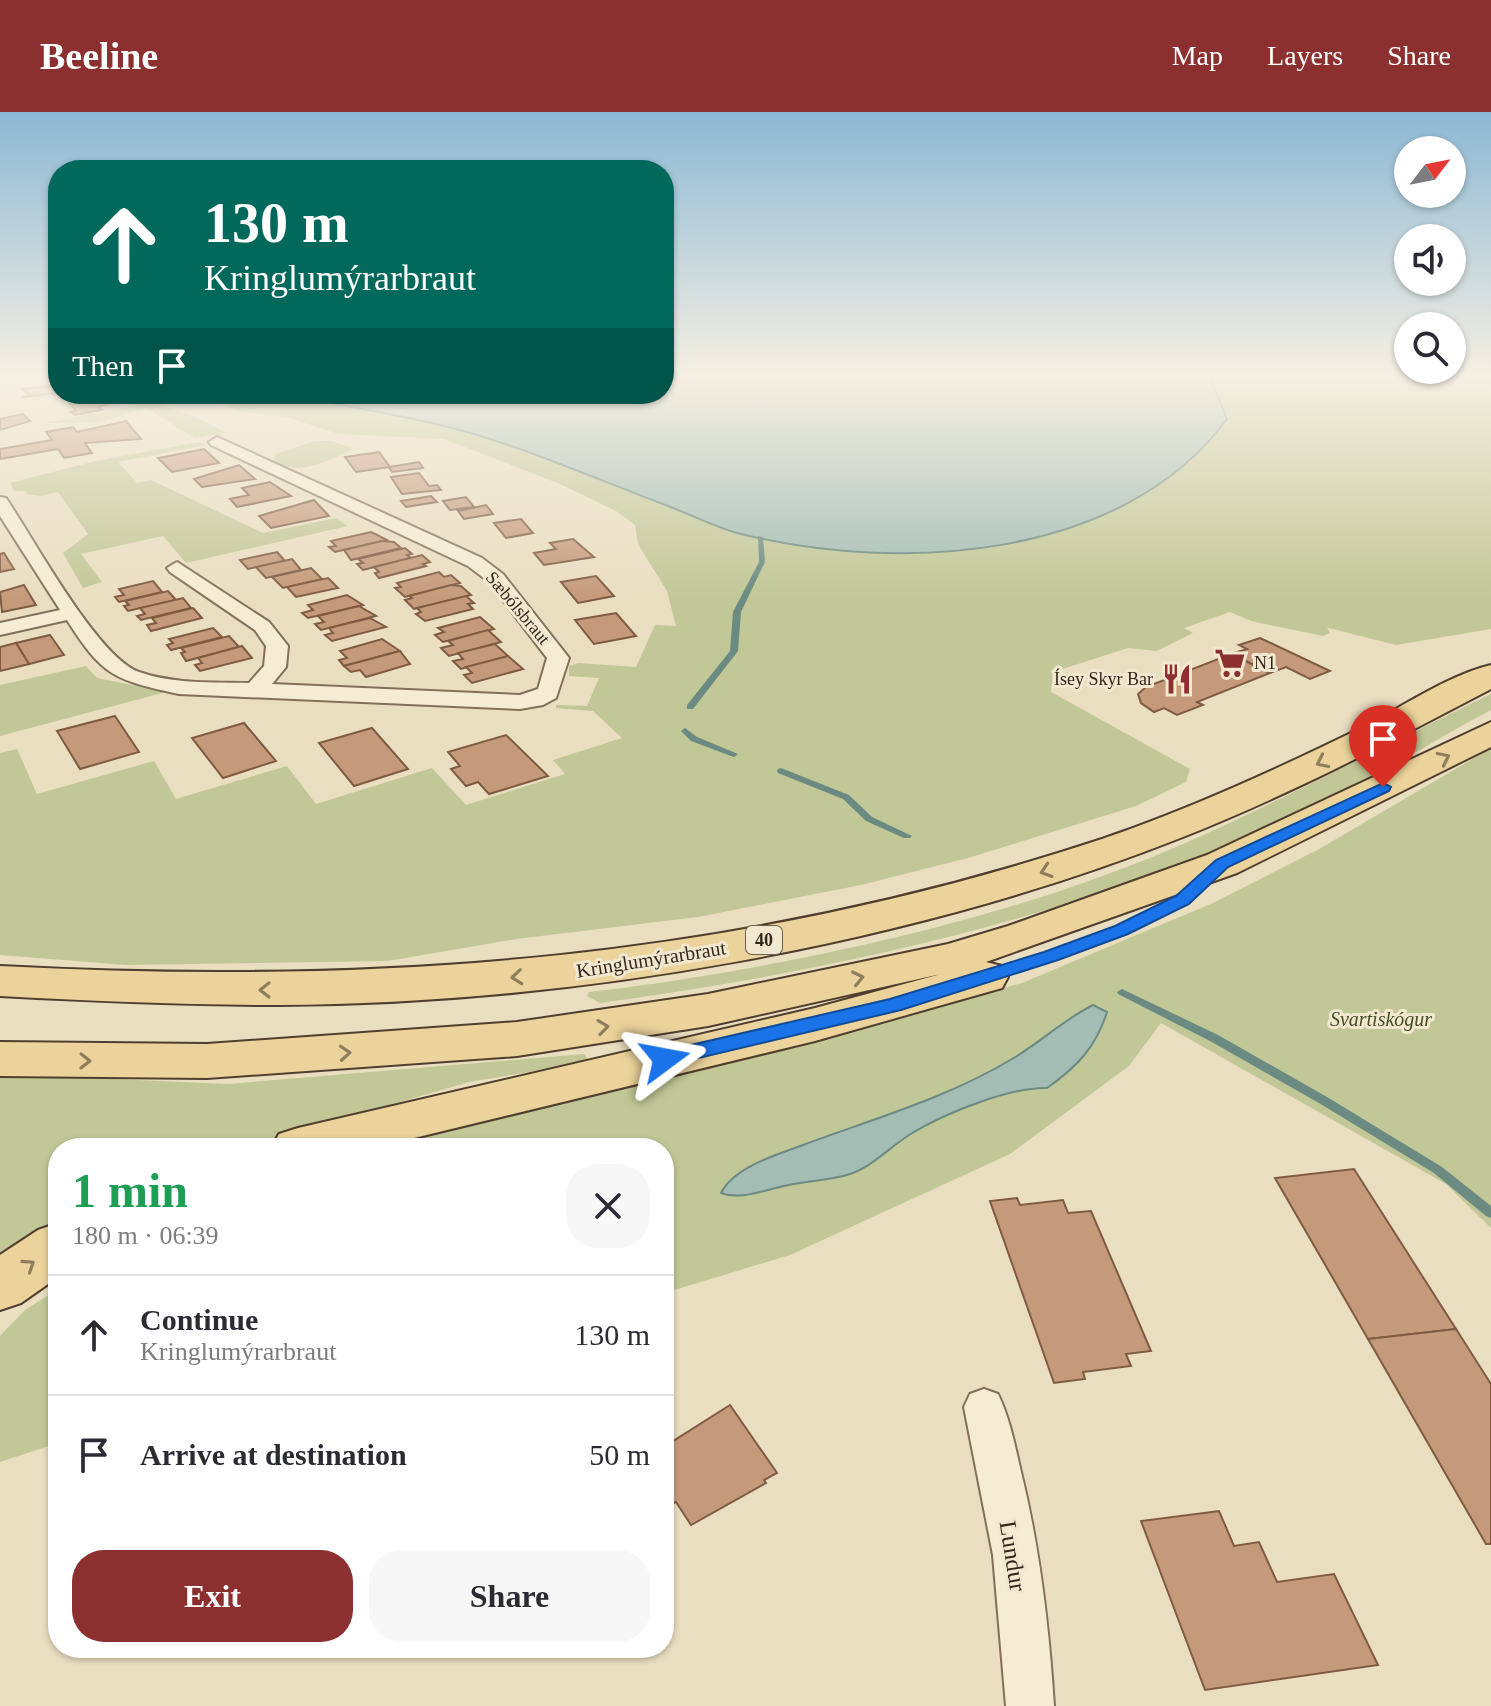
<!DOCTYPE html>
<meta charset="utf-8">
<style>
body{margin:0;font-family:Georgia,serif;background:#f7f7f7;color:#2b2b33;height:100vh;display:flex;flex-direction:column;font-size:30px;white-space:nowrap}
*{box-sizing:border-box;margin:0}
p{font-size:26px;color:#7c7c81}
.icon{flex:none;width:44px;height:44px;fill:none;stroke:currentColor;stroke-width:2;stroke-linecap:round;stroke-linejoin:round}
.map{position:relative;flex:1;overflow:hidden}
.sheet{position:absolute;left:48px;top:1026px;width:626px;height:520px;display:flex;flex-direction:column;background:#fff;border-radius:32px;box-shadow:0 2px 6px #0004}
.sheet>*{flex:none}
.guide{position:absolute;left:48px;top:48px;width:626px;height:244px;border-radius:32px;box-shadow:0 2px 6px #0004;background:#00695c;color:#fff;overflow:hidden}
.needle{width:52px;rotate:58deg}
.tools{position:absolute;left:1394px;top:24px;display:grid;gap:16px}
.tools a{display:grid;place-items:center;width:72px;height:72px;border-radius:50%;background:#fff;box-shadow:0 2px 6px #0004;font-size:40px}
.pin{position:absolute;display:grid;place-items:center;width:68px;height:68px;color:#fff;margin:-82px -34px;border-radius:50% 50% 50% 0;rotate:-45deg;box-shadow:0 0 8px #0007}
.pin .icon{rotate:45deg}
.me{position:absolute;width:88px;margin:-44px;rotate:77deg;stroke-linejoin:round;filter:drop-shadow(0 0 6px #0008)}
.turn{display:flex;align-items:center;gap:28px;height:168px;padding:0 24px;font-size:36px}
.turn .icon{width:104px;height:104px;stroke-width:2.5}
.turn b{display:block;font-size:56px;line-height:68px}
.then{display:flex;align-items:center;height:76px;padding:0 24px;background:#0003;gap:16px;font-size:30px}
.round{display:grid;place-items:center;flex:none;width:84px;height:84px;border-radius:32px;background:#f7f7f7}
.overview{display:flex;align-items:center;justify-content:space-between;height:136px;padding:0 24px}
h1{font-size:48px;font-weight:700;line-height:60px;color:#1e9e55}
.cta{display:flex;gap:16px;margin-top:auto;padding:16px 24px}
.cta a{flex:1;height:92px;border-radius:32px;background:#8c2f2f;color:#fff;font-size:32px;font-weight:700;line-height:92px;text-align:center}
.cta a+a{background:#f7f7f7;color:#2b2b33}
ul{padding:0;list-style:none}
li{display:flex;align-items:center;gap:24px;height:120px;padding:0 24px;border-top:2px solid #e1e1e2}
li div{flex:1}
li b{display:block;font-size:30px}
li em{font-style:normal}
header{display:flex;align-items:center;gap:48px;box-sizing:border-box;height:112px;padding:0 40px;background:#8c2f2f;color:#fff}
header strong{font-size:38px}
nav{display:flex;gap:44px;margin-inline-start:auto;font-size:28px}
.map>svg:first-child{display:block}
</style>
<header>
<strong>Beeline</strong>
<nav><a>Map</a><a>Layers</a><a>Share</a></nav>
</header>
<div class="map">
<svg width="1491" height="1594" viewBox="0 0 1491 1594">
<rect width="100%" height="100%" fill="#eadec1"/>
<g fill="#c1c796">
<polygon points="664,265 1491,265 1491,517 1396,533 1333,517 1327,516 1330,521 1323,524 1251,509 1230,500 1184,516 1193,521 1157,539 1128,536 1053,560 1051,580 1190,657 1186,670 1136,694 968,746 861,773 698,805 516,827 388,849 126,853 0,843 0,641 17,637 37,682 154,649 176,687 287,654 316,692 432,656 466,693 565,662 553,648 622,626 593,599 556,596 556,593 587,594 599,566 569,564 569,554 578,551 636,555 655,513 676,514 667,479 638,432 635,413 616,399 560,372 444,327 338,322 290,306 238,299 221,292 212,282 664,282"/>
<path d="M 115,282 C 138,282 207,307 225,321 L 195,326 L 147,296 L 99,310 L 46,311 L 137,293 Z"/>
<path d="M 315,329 L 331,329 L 353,336 C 332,349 296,365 273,349 L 276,342 Z"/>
<polygon points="199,330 206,333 118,350 137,371 151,368 263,421 336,406 348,414 186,451 163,424 81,442 102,470 83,476 63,441 88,422 58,380 41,384 25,382 27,379 14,379 10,371 96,349"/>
<polygon points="86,554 97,566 166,580 0,624 0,573"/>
<path d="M 1491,582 L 1491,598 C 1441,624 1393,655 1343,681 C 1112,798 854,856 600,891 L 587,884 L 589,880 C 782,857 1014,808 1192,728 C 1293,683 1391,630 1491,582 Z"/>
<polygon points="1491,636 1491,1116 1446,1072 1161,911 1129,954 1010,1042 790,1143 664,1181 664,1036 388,1036 434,1020 801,931 1022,871 1213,791 1321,736"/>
<polygon points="584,942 590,950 469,970 241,1036 58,1036 58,1109 0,1140 0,962 228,972"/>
<polygon points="58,1177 58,1331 0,1350 0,1224 25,1198"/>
</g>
<g fill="#a3bdb5" stroke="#6b8a82" stroke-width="2">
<path d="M 664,265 L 1210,265 L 1227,307 C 1122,449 900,461 741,422 C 716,416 692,403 668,394 C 596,367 525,335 452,316 C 395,301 336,293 279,282 L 664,282 Z"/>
<path d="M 1093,893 L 1107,900 C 1096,935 1077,955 1047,976 C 1010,975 946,1001 914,1020 C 891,1033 872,1056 847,1063 C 826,1069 802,1069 780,1075 C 761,1079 740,1088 721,1081 C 734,1055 776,1043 803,1033 C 873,1007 947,986 1012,947 C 1041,930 1063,908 1093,893 Z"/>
</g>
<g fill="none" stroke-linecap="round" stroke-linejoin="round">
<g fill="#6b8a82" fill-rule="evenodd">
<polygon points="758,424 763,425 765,450 741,500 738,539 693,597 687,597 687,593 730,539 733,500 759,450"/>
<polygon points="685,616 697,625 738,642 734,645 731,644 691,629 681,619"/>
<polygon points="781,656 849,683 872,705 912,724 910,726 904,726 866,709 843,687 778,661 777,659 778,657"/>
<polygon points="1122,877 1218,923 1327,985 1442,1055 1491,1094 1491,1106 1486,1104 1434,1061 1319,991 1210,929 1118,882 1117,880"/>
</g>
</g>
<g fill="#c59a7a" stroke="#7f5b42" stroke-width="2">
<polygon points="58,273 58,281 22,285 30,284 22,277"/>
<polygon points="99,284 109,292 98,295 102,298 75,303 71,300 76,299 70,292 88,290 85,287"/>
<polygon points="23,302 30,309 0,318 0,307"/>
<polygon points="126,309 141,327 85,331 92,341 64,346 58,337 0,347 0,337 52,328 46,320 73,315 77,320"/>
<polygon points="204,337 219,351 172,360 158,346"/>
<polygon points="379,340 390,355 356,360 345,345"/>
<polygon points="419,350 423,356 392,360 389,355"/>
<polygon points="239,353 255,367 202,375 194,367"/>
<polygon points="419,361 429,374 437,373 441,378 402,382 391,365"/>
<polygon points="270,370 291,384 237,395 230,387 249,383 242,376"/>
<polygon points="431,384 437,390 406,395 401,389"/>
<polygon points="466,385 474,395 450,398 443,389"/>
<polygon points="314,388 329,404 271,416 259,404"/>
<polygon points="486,393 493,402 464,407 458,399"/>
<polygon points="521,407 533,421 506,426 494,411"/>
<polygon points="371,420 387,428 335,440 329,435 336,434 331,429"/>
<polygon points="573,427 594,445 544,453 534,441 556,437 550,431"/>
<polygon points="382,429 394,430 401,436 351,448 344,438"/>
<polygon points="405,436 412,442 407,443 411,446 363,458 357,452 363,451 358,447"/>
<polygon points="277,440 285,449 248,457 240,448"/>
<polygon points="4,441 14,457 0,460 0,442"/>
<polygon points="422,443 430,450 423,452 426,454 379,466 375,461 379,460 374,455"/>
<polygon points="292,447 301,458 266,466 256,455"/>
<polygon points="311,456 322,467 283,476 272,465"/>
<polygon points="439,460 444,465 451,463 460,471 405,485 395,476 401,475 397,471"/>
<polygon points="596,464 614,484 578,491 561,470"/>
<polygon points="328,466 338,476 296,485 287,475"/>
<polygon points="153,469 162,480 119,490 115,485 124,483 119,477"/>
<polygon points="24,473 36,493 2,500 0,480"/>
<polygon points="451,473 461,474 471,483 414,497 405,488 412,486 409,484"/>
<polygon points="168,479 176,488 128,499 124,494 129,493 125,489"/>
<polygon points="347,483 363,493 308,506 302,501 313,498 308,493"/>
<polygon points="466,484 474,491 468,492 473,497 425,509 416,502 421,500 417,496"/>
<polygon points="183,486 191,496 141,508 137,504 145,502 140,496"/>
<polygon points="359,494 376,504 321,518 315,512 324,510 318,504"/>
<polygon points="193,496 202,506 151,519 147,513 156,511 152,506"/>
<polygon points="616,501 636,524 594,532 575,508"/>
<polygon points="480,505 494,517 443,530 435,523 444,520 438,516"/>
<polygon points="370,506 386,515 332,529 325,523 333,521 329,516"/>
<polygon points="213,516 222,525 171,538 167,533 173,531 169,527"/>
<polygon points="488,518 501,530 449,544 441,536 453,533 448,529"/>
<polygon points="50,523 64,543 29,552 16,531"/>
<polygon points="229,524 239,535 186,549 181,541 185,540 181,536"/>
<polygon points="1260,526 1330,559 1310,567 1286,555 1270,561 1231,542 1247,537 1239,533"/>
<polygon points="382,527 400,539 344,554 339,548 347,546 340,539"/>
<polygon points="16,531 29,552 0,559 0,535"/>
<polygon points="495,532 508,544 461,557 453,549 463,547 458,541"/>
<polygon points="242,534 252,546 200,559 195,553 202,551 198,546"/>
<polygon points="400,539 410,552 366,565 360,558 351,560 344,554"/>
<polygon points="1231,542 1270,561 1197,590 1203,593 1177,603 1164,596 1154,600 1141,591 1138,582 1146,575"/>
<polygon points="508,544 523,557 472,571 464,563 472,561 466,555"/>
<polygon points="115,604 139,640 80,657 57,619"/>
<polygon points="244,611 276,649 223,666 192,626"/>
<polygon points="372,616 408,657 354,674 319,631"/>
<polygon points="506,623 548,664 489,682 478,670 466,674 451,657 460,654 448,640"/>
<polygon points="1354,1057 1456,1217 1368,1227 1275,1066"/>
<polygon points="1017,1086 1020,1093 1063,1088 1068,1101 1091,1099 1151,1239 1126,1242 1131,1254 1083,1260 1085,1267 1054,1271 990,1089"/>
<polygon points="1456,1217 1491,1272 1491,1432 1486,1432 1368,1227"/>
<polygon points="730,1293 777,1361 764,1368 766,1371 691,1413 676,1390 664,1397 664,1315 673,1329"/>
<polygon points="1219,1399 1234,1434 1259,1430 1277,1470 1334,1462 1378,1553 1205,1578 1141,1409"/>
</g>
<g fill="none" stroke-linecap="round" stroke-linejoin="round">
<g stroke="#82705a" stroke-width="4">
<g id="street">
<path d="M 217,325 L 482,446 L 503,462 L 569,546 L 556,586 L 543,593 L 520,597 L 179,582 C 115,568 103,565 67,508 L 0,523 L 0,511 L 60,498 L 0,404 L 0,385 L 6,386 C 34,427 97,545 139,560 C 173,572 213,570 249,571 L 264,554 L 266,534 L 255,518 L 170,460 L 167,456 L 177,450 L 269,510 L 288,534 L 286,555 L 272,572 L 520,583 L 538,577 L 547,546 L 489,470 L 468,454 L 211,333 L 209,330 Z"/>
<path d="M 984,1277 L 998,1282 C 1010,1307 1015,1334 1021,1360 C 1040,1437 1049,1515 1054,1594 L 1006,1594 L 993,1443 L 964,1295 L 970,1282 Z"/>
</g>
</g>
<g stroke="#503e2e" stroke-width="4">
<g id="primary">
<path d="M 1491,553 L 1491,577 C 1390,630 1289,683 1183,725 C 911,833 572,892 279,893 C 186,893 93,889 0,884 L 0,854 C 383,874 735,848 1102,727 C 1190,697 1275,658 1359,617 C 1399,597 1448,563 1491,553 Z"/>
<polygon points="1491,610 1491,635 1237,761 986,850 1002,854 1008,865 1002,876 815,929 373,1036 271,1036 279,1022 298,1016 815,896 941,862 708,914 517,944 207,966 0,964 0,930 207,932 517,910 708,882 948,832 1008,814 1207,743"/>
<polygon points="58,1111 58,1165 21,1191 0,1198 0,1143 38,1118"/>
</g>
</g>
<use href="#street" fill="#f6ecd3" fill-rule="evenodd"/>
<use href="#primary" fill="#ebd39b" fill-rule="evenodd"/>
</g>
<defs><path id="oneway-chevron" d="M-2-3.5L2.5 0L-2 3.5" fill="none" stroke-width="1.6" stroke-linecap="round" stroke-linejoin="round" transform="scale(2)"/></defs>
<g stroke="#8f7e5c">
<use href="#oneway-chevron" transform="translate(1444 646) rotate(-26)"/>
<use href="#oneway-chevron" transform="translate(1322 650) rotate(154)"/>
<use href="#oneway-chevron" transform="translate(1046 759) rotate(162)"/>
<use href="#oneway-chevron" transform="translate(517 865) rotate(174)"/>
<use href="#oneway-chevron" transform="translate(858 866) rotate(-12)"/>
<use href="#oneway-chevron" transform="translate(265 878) rotate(180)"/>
<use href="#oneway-chevron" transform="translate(603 915) rotate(-8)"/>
<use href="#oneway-chevron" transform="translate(345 941) rotate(-4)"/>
<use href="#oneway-chevron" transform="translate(85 949) rotate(1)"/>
<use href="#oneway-chevron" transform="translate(29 1153) rotate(-33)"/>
</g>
<linearGradient id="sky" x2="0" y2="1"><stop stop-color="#8cb8d4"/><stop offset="0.54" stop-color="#f6f0e3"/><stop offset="1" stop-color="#f6f0e3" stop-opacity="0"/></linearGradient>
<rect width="1491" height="488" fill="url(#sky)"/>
<polygon fill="#1a73e8" stroke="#114b97" stroke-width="2" points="1383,671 1391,675 1389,679 1228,755 1189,792 1128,822 1058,848 901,898 665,954 655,947 665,939 890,887 1044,840 1115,814 1176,784 1216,748"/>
<defs>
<g id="supermarket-bare" transform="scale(2.4)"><path d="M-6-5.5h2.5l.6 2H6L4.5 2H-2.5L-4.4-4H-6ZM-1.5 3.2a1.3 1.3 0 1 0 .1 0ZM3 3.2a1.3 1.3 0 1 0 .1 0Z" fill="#8c2f2f" stroke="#f2e8d0" stroke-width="2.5" paint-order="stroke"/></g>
<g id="restaurant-bare" transform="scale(2.4)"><path d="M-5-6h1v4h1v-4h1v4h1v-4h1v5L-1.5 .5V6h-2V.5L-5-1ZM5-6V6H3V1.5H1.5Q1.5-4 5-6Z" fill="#8c2f2f" stroke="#f2e8d0" stroke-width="2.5" paint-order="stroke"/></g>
</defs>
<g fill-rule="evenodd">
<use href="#supermarket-bare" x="1230" y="551"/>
<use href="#restaurant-bare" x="1177" y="567"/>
</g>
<g text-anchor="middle" stroke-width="6" stroke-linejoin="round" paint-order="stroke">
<g font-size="18" fill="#33281d" stroke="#f2e8d0">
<text transform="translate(518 496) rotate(50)" y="6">Sæbólsbraut</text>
</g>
<g font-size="18" fill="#33281d" stroke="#f2e8d0" text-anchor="start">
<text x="1254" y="557">N1</text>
<text x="1153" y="573" text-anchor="end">Ísey Skyr Bar</text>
</g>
<rect fill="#f2e8d0" stroke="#6c6253" stroke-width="2" x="746" y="814" width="36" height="28" rx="6"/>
<g font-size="18" font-weight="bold" fill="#33281d">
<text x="764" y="834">40</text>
</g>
<g font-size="20" fill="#33281d" stroke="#f2e8d0">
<text transform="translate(651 847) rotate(-9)" y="7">Kringlumýrarbraut</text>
</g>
<g font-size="20" font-style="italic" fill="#434e25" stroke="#f2e8d0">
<text x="1381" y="914">Svartiskógur</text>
</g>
<g font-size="24" fill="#33281d" stroke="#f2e8d0">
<text transform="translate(1013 1444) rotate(81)" y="8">Lundur</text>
</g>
</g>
</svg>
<div class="tools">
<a><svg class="needle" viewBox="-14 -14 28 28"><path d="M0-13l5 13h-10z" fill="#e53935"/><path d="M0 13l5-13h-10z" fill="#7c7c81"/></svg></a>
<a><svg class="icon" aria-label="sound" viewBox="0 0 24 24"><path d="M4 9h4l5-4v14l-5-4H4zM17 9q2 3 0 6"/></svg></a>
<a><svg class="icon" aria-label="search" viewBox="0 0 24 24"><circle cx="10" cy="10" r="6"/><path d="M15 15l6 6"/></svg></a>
</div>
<div class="pin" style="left:1383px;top:675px;background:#d93025"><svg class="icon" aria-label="arrive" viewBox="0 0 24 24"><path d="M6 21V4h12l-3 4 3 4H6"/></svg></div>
<svg class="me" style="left:665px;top:947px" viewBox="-20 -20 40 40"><path d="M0-17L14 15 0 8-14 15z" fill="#1a73e8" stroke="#fff" stroke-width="4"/></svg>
<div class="guide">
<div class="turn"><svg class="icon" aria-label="ahead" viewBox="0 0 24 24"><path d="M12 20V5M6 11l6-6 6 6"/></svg><div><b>130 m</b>Kringlumýrarbraut</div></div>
<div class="then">Then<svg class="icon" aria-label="arrive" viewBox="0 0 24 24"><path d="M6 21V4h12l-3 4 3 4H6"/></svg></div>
</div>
<section class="sheet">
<div class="overview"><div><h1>1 min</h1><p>180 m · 06:39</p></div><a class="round"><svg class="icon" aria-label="close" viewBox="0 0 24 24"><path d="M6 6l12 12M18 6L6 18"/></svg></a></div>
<ul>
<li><svg class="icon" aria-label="ahead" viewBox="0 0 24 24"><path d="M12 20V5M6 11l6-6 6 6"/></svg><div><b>Continue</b><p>Kringlumýrarbraut</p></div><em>130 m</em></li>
<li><svg class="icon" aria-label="arrive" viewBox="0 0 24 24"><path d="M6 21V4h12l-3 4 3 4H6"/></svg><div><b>Arrive at destination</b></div><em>50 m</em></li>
</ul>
<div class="cta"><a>Exit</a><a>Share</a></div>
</section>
</div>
